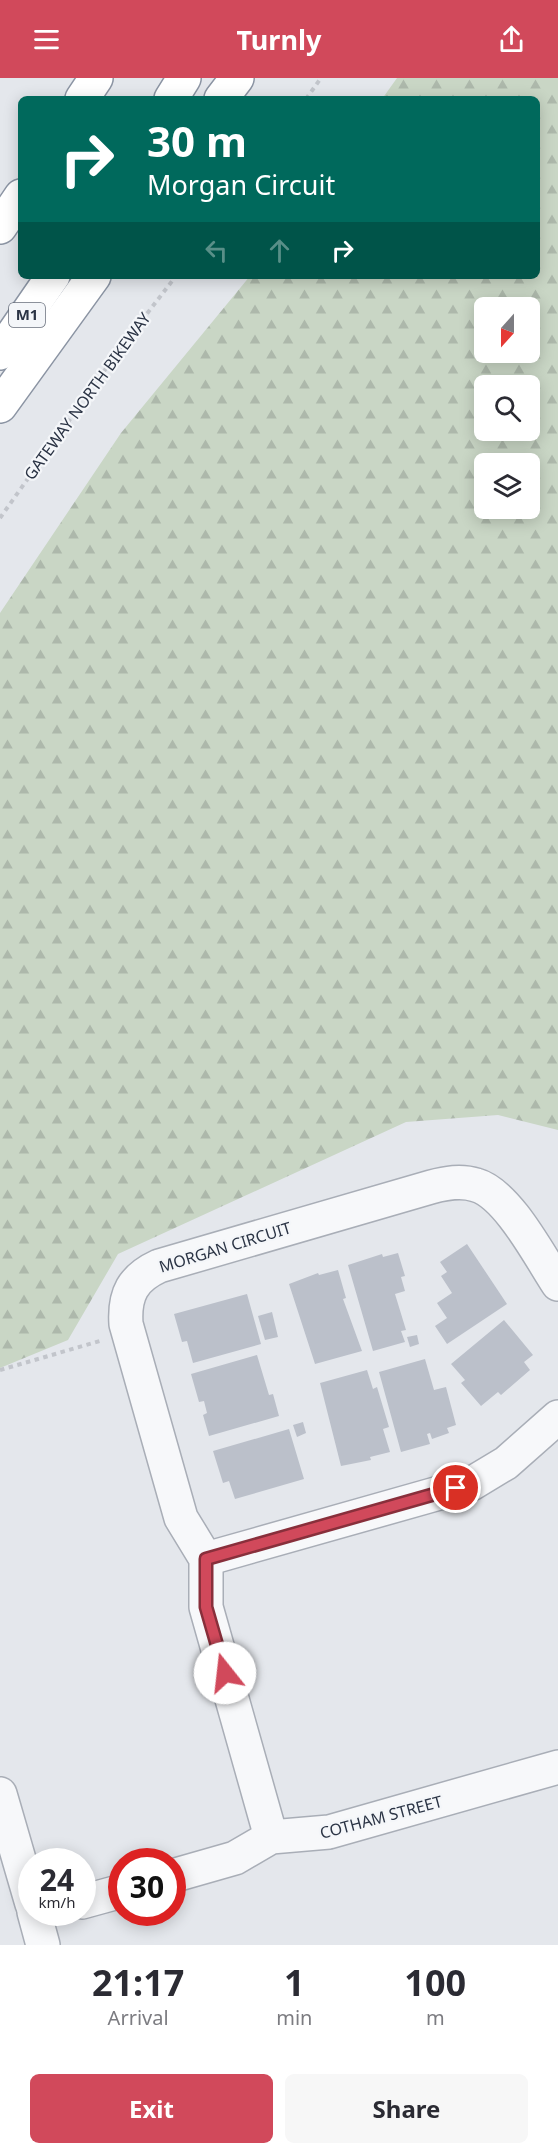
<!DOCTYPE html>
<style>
body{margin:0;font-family:"Noto Sans",sans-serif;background:#f7f7f7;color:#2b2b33;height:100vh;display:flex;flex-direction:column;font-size:22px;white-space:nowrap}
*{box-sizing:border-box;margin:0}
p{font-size:20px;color:#7c7c81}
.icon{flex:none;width:33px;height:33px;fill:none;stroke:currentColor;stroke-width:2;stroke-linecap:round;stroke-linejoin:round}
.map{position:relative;height:1867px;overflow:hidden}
.details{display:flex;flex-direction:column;background:#fff;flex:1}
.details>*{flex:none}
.banner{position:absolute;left:18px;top:18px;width:522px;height:183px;border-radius:9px;box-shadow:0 3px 15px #0003;background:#00695c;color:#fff;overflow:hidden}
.needle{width:39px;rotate:201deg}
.fabs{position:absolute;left:474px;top:219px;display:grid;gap:12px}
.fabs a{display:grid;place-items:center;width:66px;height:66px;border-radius:9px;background:#fff;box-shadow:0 3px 15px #0003;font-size:30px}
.speed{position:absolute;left:18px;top:1770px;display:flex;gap:12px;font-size:30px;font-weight:700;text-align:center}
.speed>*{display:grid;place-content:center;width:78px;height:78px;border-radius:50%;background:#fff;box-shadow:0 3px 15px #0003;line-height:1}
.speed small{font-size:15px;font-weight:400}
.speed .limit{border:9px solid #d22;background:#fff;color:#111}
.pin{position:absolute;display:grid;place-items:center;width:51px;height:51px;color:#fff;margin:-26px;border:3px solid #fff;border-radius:50%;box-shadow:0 2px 6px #0007}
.me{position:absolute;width:66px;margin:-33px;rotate:344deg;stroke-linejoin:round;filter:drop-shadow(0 0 4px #0008)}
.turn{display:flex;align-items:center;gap:21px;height:126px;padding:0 30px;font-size:27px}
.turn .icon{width:78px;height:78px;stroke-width:2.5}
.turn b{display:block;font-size:42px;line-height:51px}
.lanes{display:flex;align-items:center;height:57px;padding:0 30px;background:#0003;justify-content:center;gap:30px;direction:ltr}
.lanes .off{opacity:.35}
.eta{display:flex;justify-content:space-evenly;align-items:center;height:102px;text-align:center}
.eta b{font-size:36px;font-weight:700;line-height:42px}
.primary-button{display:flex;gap:12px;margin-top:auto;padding:12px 30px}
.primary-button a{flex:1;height:69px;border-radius:9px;background:#d1495b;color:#fff;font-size:24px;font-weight:700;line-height:69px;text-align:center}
.primary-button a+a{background:#f7f7f7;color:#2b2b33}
header{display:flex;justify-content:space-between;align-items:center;height:78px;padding:0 30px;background:#d1495b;color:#fff;font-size:27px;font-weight:700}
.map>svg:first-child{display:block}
</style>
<header><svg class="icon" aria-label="menu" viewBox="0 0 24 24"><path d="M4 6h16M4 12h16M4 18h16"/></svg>Turnly<svg class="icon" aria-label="share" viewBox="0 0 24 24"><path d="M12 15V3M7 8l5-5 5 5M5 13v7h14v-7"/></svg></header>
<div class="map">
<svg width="558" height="1867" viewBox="0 0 558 1867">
<defs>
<pattern id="forest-firs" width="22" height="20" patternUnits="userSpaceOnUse" patternTransform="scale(1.5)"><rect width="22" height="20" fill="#c9d6c5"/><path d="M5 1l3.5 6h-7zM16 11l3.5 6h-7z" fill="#adb8ab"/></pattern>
</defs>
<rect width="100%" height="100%" fill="#e4e7ec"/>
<path fill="url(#forest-firs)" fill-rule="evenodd" d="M 397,0 L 558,0 L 558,1052 L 498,1037 L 406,1044 L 118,1176 L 68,1262 L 0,1290 L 0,535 L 121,355 L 250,198 L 537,198 L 537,21 L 382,21 ZM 484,230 L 530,230 L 530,274 L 484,274 ZM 484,308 L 530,308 L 530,352 L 484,352 ZM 484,386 L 530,386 L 530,430 L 484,430 Z"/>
<g fill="#bbc0ca">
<polygon points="467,1166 507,1226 447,1266 435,1248 447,1240 437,1225 452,1215 441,1198 447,1194 440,1184"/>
<polygon points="398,1175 405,1198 401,1199 405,1213 395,1216 406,1252 401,1253 405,1264 373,1273 348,1187 382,1176 383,1179"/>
<polygon points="338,1192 346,1220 343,1221 362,1273 315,1286 289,1206 318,1195 319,1197"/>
<polygon points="247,1216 261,1266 193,1285 187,1263 182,1264 174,1236"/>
<polygon points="272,1234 278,1259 265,1262 258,1238"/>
<polygon points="504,1242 533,1277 524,1284 530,1292 501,1317 498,1314 481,1328 461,1305 465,1302 451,1286"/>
<polygon points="417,1257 419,1266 410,1269 407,1259"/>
<polygon points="257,1277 269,1317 273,1316 279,1338 209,1358 203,1337 207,1335 204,1323 199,1324 191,1296"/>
<polygon points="425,1281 434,1312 446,1309 456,1347 447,1350 449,1355 432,1361 430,1355 427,1356 430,1366 401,1374 379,1294"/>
<polygon points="367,1292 373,1311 377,1309 389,1349 383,1351 390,1374 370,1379 371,1382 341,1388 320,1305"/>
<polygon points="303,1344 306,1355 297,1359 293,1347"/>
<polygon points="289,1351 304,1401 235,1421 229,1403 223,1405 213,1373"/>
</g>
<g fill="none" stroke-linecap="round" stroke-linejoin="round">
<g stroke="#a9aeb7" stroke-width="36">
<g id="minor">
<polyline points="206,1481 471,1406 506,1385 558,1339"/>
<polyline points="0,1716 32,1826"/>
<path d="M 271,1759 L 206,1529 L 206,1481 L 181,1440 L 126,1246 C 124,1216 133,1200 159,1188 L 431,1109 C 446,1105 461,1102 476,1107 C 508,1116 540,1179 558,1206"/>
<polyline points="172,1798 235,1780 271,1759 329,1754 558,1689"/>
<polyline points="82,1824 122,1813"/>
<polyline points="34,1834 43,1867"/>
</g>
</g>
<g stroke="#8b94a3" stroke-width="36">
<g id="highway">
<polyline points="82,21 96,0"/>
<polyline points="171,21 184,0"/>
<polyline points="221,21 237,0"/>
<polyline points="0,149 21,118"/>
<polyline points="0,275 53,198"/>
<polyline points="0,328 94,198"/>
</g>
</g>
<g stroke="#c2c5cb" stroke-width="4" stroke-dasharray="4.5 4.5" stroke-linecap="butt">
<polyline points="306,21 321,0"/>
<polyline points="0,440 119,272 176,198"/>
<polyline points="0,1292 100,1263"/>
</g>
<use href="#minor" stroke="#f7f8fa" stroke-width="33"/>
<use href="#highway" stroke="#fff" stroke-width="33"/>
</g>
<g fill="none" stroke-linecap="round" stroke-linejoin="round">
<g stroke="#882f3b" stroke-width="15">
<polyline id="route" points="225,1595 206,1529 206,1481 456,1410"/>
</g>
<use href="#route" stroke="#d1495b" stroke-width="10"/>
</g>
<g text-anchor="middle" stroke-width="4.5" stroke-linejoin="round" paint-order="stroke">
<rect fill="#f4f6f9" stroke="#676e7b" stroke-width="1.5" x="9" y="225" width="36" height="24" rx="4.5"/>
<g font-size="15" font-weight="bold" fill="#2b3445">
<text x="27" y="242">M1</text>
</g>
<g font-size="16" fill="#2b3445" stroke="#f4f6f9">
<text transform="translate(87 318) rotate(-54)" y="6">GATEWAY NORTH BIKEWAY</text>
<text transform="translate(225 1169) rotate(-17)" y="6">MORGAN CIRCUIT</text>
<text transform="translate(381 1739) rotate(-15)" y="6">COTHAM STREET</text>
</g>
</g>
</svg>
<div class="fabs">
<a><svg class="needle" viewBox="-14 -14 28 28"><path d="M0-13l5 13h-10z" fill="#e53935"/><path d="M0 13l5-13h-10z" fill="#7c7c81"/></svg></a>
<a><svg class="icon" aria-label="search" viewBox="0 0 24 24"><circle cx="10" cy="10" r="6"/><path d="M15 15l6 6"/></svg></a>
<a><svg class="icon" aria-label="layers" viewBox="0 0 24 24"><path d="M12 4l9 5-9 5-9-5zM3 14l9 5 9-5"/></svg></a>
</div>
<div class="speed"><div>24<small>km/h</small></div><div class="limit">30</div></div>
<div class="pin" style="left:456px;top:1410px;background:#d93025"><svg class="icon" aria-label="arrive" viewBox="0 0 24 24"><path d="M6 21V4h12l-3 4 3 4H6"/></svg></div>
<svg class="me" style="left:225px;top:1595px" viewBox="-20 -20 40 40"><circle r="19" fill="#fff"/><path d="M0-13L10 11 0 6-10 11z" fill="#d1495b"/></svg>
<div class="banner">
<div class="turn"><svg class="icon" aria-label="right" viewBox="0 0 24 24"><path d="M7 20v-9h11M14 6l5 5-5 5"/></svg><div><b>30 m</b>Morgan Circuit</div></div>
<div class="lanes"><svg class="icon off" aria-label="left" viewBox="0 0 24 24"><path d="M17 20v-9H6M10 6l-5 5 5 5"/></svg><svg class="icon off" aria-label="ahead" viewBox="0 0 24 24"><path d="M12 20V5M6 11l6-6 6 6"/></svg><svg class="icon" aria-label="right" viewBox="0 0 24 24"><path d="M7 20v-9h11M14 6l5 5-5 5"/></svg></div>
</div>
</div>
<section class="details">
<div class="eta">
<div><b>21:17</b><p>Arrival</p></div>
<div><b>1</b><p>min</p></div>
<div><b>100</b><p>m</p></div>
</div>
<div class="primary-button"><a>Exit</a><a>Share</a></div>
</section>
